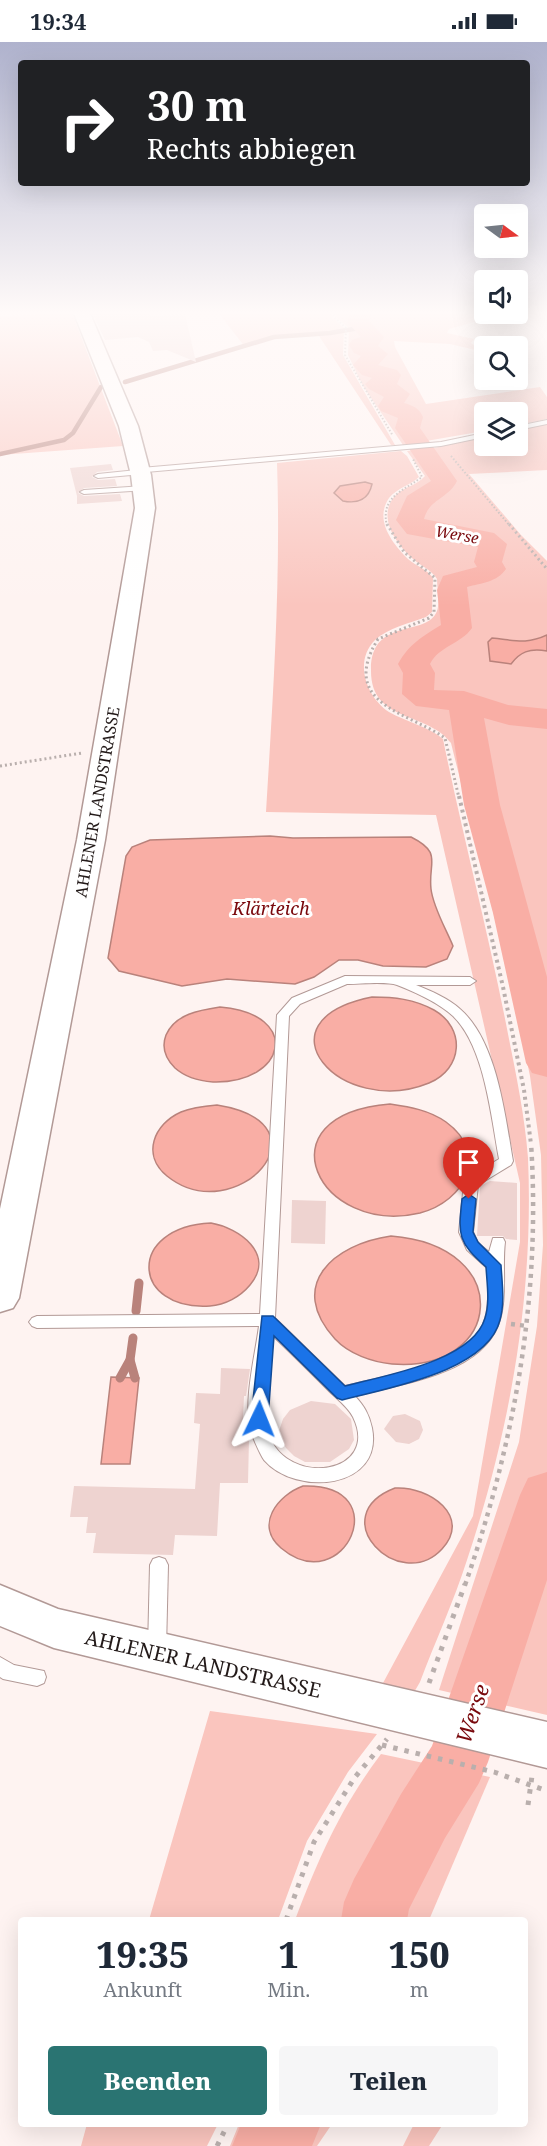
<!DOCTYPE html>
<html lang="de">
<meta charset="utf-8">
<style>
body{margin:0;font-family:"Noto Serif",serif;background:#f6f6f7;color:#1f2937;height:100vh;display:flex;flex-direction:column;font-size:22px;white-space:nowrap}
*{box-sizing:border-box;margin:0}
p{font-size:20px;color:#747a83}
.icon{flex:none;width:33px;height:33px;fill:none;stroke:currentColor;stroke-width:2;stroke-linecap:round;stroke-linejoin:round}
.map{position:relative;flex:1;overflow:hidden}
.drawer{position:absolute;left:18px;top:1875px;width:510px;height:210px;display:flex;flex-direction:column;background:#fff;border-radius:6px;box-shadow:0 6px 24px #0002}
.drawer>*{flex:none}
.hud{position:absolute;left:18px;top:18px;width:512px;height:126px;border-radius:6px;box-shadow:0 6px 24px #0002;background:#202124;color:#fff;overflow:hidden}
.needle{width:39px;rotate:105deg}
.controls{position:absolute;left:474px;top:162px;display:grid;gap:12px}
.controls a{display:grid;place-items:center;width:54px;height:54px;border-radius:6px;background:#fff;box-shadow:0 6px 24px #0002;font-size:30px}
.pin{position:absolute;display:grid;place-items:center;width:51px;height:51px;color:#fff;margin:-62px -26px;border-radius:50% 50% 50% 0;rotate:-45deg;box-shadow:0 0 6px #0007}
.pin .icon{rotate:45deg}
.me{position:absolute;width:66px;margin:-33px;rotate:2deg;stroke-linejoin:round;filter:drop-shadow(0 0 4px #0008)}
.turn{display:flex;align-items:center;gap:21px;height:126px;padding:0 30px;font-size:27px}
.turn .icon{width:78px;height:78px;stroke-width:2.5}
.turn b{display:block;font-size:42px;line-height:51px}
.eta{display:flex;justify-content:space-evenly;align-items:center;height:102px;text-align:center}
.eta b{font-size:36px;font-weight:800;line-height:42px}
.primary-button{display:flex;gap:12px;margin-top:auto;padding:12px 30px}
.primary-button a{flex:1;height:69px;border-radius:6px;background:#2a7472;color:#fff;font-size:24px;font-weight:800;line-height:69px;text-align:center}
.primary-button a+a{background:#f6f6f7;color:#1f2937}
.status{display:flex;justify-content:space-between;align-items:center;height:42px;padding:0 30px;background:#fff;direction:ltr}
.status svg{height:16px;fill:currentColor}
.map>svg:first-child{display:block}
</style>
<div class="status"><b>19:34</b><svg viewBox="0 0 49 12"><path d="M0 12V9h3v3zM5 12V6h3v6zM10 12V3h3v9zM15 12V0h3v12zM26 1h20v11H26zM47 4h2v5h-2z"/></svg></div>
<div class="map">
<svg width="547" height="2104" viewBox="0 0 547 2104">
<rect width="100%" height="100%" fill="#fef3f1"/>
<g fill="#fac5be" fill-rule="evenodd">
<polygon points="217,269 331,269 332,275 344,286 343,313 395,403 391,403 319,294 275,296 245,305"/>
<polygon points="336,269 503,272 449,287 447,291 474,297 471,301 484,310 450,302 394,299 395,305 426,362 540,345 547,355 547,377 518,383 518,370 484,370 484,389 403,403 363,344 348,313 349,286 336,275"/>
<polygon points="72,271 123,404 0,413 0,274"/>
<path d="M 547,382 L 547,428 L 469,432 L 521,493 L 547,519 L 547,1673 L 439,1648 L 519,1400 L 537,1284 L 543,1203 L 541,1113 L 530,1034 L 511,941 L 451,701 C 427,669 371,681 371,629 C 370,574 427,596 437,569 C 440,561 437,546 437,537 C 431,527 420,524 412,516 C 397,502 377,476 394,455 C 402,445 417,444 425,434 L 407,409 L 434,406 L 484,395 L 484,404 L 518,404 L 518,388 Z"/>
<path d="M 401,409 L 407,414 L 419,435 C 411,443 397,446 389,456 C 374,478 392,501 408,517 C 416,524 427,527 433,536 L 432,570 L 426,575 C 410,581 388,586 375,598 C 353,620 367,656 389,670 C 406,680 428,684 443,697 C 463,795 489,893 508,992 C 516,1032 525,1075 528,1116 C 534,1253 510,1389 467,1518 C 454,1559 435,1600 420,1640 L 413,1652 L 383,1641 L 473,1474 L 520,1200 L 520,1141 L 436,773 L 266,770 C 273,654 281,538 277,421 ZM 365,440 L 372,445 L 367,454 C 357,459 346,464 338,454 L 340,444 Z"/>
<polygon points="210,1669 377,1692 348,1730 307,1799 278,1878 149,1878"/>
<path d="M 381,1712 L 490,1735 L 429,1878 L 295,1878 C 318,1817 341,1765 381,1712 Z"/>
<polygon points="87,2082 218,2082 207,2104 81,2104"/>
<polygon points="239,2082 332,2082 317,2104 230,2104"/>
<polygon points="414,2082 443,2082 429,2104 403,2104"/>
</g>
<g fill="#f9aea5" stroke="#b9827b" stroke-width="1.5">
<path d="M 365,440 L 372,442 C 369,457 358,462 343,459 L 334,451 L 340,444 Z"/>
<path d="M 547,593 L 547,609 C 529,606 520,610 511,622 L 490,619 L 488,600 L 492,596 C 514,598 526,603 547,593 Z"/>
<path d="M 270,794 L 293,796 L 411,795 C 443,811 428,820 431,847 C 433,865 446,887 453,904 L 447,917 L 426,925 L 383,924 L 358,918 L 339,918 L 314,935 L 295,942 L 227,937 L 182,944 L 119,929 L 108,916 L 126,814 L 132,805 L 150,798 Z"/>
<path d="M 372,955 C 394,955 414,957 434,968 C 466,986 463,1027 429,1041 C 341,1077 253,979 372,955 Z"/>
<path d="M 220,965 C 303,972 286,1042 213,1040 C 200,1039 185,1035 175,1026 C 166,1017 161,1006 166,993 C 175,972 200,968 220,965 Z"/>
<path d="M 390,1062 C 410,1065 429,1068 446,1080 C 490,1112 465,1159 420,1171 C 319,1195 258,1073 390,1062 Z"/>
<path d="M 217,1063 C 335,1082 235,1189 167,1134 C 141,1113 154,1082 181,1070 C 193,1065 205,1064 217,1063 Z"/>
<path d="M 211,1181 C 239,1186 276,1212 250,1243 C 240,1255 225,1263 210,1264 C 131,1269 126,1185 211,1181 Z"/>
<path d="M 391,1194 C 517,1204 503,1331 392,1322 C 372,1320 349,1312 335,1297 C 286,1243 334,1202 391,1194 Z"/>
<polygon points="111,1335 139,1336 130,1422 101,1422"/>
<path d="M 303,1444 C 398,1441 344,1559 281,1506 C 254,1483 278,1453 303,1444 Z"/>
<path d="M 395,1446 C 430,1444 472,1475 442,1507 C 399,1553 322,1474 395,1446 Z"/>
</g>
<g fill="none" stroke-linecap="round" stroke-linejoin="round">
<g stroke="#b9827b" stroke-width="4.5">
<polyline points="125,340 274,295 330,291 365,285"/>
<polyline points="0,412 64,398 73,391 101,345"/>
</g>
<g stroke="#b9827b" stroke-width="9">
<polyline points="136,1269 139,1241"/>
<polyline points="130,1318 135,1336"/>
<polyline points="120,1336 130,1318 133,1296"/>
</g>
<g fill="#f9aea5" fill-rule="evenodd">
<path d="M 351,269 L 373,269 L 369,279 L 384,295 L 378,304 L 388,312 L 378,323 L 397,328 L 401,333 L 397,342 L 410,352 L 404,361 C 414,364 419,366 423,375 L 420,386 L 457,439 C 448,457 429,457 424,477 L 494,491 L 507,502 L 502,520 L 506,527 C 497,540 482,541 467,545 L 472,586 C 461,602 439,604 430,622 L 435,631 L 434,648 L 464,649 L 508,663 L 547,667 L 547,687 L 509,683 L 484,676 L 500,763 L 547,935 L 547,1035 L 532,1031 L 526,1021 L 493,871 L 464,763 L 449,668 L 416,664 L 402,652 L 403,631 L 398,622 C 409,602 423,594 441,583 L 437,548 L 443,534 L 477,525 L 474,520 L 478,505 L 407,492 L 396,478 L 407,454 L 431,439 L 395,386 L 398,376 L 381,369 L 378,364 L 384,355 L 369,347 L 365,342 L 372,336 L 362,333 L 353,323 L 361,314 L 354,311 L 349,303 L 352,298 L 361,295 L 347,280 Z"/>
<polygon points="547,1430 547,1538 488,1720 479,1741 445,1796 409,1867 407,1878 341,1878 344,1860 354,1837 401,1752 432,1704 520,1453 528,1436"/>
<polygon points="241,2082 321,2082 312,2104 232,2104"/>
</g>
</g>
<g fill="#eed3d0">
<polygon points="127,269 149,269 150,274 185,272 196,320 167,308 153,309 149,300 138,295 105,298 93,272"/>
<polygon points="111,422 113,428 97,430 92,435 98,438 115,437 117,444 84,446 78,451 84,454 120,452 122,459 77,462 77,454 70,426"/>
<polygon points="490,1139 517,1141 517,1198 506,1197 503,1194 477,1194 480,1144"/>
<polygon points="292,1158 326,1159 325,1202 291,1201"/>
<polygon points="221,1326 250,1327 246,1354 244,1354 242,1397 249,1397 248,1441 220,1441 217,1494 175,1493 173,1513 93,1511 96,1491 86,1491 88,1475 70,1475 74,1444 195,1447 200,1382 194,1381 196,1351 220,1352"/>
<polygon points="311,1359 335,1362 351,1377 354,1398 349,1407 330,1420 305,1420 294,1414 286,1406 278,1392 283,1377 290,1368"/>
<polygon points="405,1372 420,1379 423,1388 419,1397 409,1402 396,1400 384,1387 393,1374"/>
</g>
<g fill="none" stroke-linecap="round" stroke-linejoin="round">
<g stroke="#b29996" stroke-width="2">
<g id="service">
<polygon points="547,378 547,382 518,388 518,384"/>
<polygon points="484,391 484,395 441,404 146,430 142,432 98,436 94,434 98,432 137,428 141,426 441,400"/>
<polygon points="144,444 147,444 147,448 84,452 80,450 84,448"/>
<path d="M 345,934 L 470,935 L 476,939 L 470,943 L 416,943 C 431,949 448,956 460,967 C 497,999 505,1073 513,1119 L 511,1123 L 478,1143 L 473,1190 L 478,1201 L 489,1210 L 493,1196 L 503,1196 L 505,1200 C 502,1224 507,1250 501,1274 C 488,1332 402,1341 355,1354 C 364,1364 369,1372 372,1386 C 384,1447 296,1455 264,1418 C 260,1412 255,1400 252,1393 C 242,1363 255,1315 259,1284 L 37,1286 L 32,1284 L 29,1280 L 32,1276 L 37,1274 L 260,1272 L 277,973 L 292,956 ZM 347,942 C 360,942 386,939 397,943 C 415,950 439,961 453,974 C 485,1005 491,1075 499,1117 L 466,1137 L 464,1141 L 459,1190 L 467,1208 L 488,1227 C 488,1243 490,1262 485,1277 C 470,1324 386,1333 345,1344 L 275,1276 L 289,974 L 300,962 ZM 273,1294 C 292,1312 310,1330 328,1348 C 336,1356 348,1365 353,1375 C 381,1432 288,1446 269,1393 C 259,1367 269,1321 273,1294 Z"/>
<polygon points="159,1515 165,1517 168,1523 166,1607 163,1613 157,1615 151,1613 148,1607 150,1523 153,1517"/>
<polygon points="0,1615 14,1623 44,1629 46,1635 44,1641 37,1644 3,1637 0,1635"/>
</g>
</g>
<g stroke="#b29996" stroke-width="3">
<g id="tertiary">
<polygon points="73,269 89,269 138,384 151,433 155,466 105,798 19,1256 13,1266 0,1270 0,1167 77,798 135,466 131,433 119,384"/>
<polygon points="0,1543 58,1567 547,1680 547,1726 54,1606 0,1584"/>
</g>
</g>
<g stroke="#b9afad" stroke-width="2" stroke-dasharray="1.5 2" stroke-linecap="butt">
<polyline points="333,269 334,275 346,286 345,313 393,394"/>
<polyline points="451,414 510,484"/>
<path d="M 387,484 C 380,455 403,449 422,435 L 413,417"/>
</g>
<g stroke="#b9afad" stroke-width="3" stroke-dasharray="2 3" stroke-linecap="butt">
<path d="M 387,482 L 404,510 L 435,536 L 434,570 L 429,576 L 378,597 C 338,662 408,670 445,696 L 459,756"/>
<polyline points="509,482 547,527"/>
<polyline points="0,724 82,711"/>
</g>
<polyline stroke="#b9afad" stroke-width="4" stroke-dasharray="3 4" stroke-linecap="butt" points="459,754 503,945 524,1048 531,1102"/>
<g stroke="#b9afad" stroke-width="4.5" stroke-dasharray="4 5" stroke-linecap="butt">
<polyline points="511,1282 527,1284"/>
<path d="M 465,1543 C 515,1400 541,1253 531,1101"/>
</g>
<g stroke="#b9afad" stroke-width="5" stroke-dasharray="4.5 7" stroke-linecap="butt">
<polyline points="429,1641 465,1542"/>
<polyline points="382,1703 494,1730 547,1749"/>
<polyline points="528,1763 532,1734"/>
<polyline points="286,1878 314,1800 355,1735 387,1697"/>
<polyline points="217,2104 228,2082"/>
</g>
<use href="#service" fill="#fff" fill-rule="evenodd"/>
<use href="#tertiary" fill="#fff" fill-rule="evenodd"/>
</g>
<linearGradient id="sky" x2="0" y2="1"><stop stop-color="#afb2cd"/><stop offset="0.48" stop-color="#fffaf9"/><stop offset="1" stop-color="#fffaf9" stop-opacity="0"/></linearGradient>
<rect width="547" height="564" fill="url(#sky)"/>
<path fill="#1a73e8" stroke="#114b97" stroke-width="1.5" d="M 469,1152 L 476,1157 L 473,1190 L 478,1200 L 501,1223 C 502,1241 505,1260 500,1278 C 487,1330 386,1346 342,1358 L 337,1356 L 274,1294 L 268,1377 L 265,1381 L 254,1381 L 251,1377 L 262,1274 L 273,1274 L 345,1344 C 383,1334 473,1319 485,1276 C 490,1260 487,1242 486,1225 C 458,1200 458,1194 462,1157 Z"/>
<g text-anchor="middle" stroke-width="6" stroke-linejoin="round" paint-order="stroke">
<g font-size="15" font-style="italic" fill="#79080c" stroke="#fff">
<text transform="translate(457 493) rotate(10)" y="5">Werse</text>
</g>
<g font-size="16" fill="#231a19" stroke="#fff">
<text transform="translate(97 760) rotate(-80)" y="6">AHLENER LANDSTRASSE</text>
</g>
<g font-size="18" font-style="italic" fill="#79080c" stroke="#fff">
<text x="271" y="873">Klärteich</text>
</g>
<g font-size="20" fill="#231a19" stroke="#fff">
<text transform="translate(203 1622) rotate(13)" y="7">AHLENER LANDSTRASSE</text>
</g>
<g font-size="21" font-style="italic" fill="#79080c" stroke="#fff">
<text transform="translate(473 1672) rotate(-71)" y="7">Werse</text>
</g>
</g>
</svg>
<div class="controls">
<a><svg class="needle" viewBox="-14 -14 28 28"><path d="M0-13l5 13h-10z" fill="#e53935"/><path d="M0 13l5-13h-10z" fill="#747a83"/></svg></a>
<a><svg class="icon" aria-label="sound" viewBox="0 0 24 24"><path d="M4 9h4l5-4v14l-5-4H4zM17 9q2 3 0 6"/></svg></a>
<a><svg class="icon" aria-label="search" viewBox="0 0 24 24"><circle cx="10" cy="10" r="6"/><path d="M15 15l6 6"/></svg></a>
<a><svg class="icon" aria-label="layers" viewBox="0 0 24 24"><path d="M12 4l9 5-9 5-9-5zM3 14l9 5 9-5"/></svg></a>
</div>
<div class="pin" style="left:469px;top:1157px;background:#d93025"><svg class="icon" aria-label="arrive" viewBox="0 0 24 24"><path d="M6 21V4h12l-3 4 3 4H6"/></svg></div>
<svg class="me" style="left:259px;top:1377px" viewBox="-20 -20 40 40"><path d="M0-17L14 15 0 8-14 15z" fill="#1a73e8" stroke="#fff" stroke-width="4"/></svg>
<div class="hud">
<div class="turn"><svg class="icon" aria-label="right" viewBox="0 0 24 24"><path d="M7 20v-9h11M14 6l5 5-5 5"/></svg><div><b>30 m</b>Rechts abbiegen</div></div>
</div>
<section class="drawer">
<div class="eta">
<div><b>19:35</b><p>Ankunft</p></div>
<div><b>1</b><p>Min.</p></div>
<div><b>150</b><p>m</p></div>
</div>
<div class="primary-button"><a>Beenden</a><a>Teilen</a></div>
</section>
</div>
